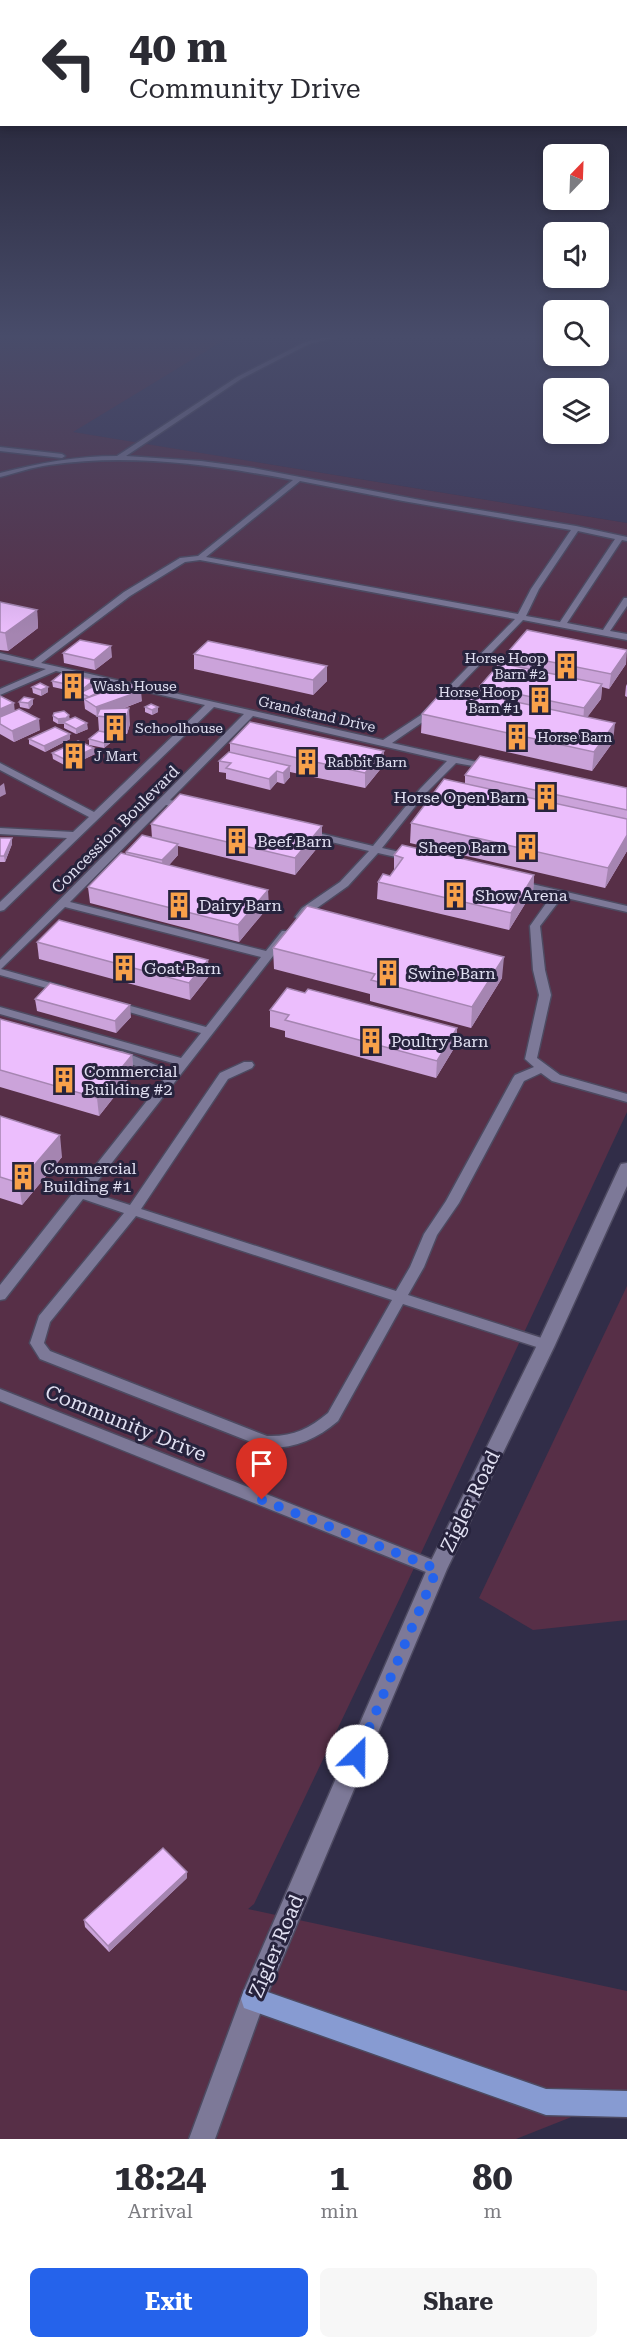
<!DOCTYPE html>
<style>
body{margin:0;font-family:"Roboto Serif",serif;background:#f7f7f7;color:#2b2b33;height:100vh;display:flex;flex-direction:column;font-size:22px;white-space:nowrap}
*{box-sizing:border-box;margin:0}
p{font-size:20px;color:#7c7c81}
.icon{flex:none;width:33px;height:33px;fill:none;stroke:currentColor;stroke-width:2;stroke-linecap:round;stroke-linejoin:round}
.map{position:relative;height:2139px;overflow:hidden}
.side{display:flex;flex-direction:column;background:#fff;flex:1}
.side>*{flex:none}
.hud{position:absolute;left:0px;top:0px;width:627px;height:126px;box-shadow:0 3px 9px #0003;background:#fff;color:#2b2b33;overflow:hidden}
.needle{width:39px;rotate:23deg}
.tools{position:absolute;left:543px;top:144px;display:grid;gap:12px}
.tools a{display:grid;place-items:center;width:66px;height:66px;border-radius:9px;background:#fff;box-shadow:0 3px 9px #0003;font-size:30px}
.pin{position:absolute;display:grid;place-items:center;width:51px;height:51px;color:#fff;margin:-62px -26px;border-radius:50% 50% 50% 0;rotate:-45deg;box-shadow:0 0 6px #0007}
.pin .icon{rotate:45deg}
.me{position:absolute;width:66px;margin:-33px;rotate:23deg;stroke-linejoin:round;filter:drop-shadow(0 0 4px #0008)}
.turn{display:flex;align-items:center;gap:21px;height:126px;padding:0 30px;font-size:27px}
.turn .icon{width:78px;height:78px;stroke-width:2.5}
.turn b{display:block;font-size:42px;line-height:51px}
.eta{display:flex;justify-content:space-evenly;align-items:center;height:102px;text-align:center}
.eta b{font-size:36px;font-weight:700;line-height:42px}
.cta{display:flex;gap:12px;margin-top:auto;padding:12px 30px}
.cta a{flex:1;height:69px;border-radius:9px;background:#2563eb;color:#fff;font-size:24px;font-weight:700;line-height:69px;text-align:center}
.cta a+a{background:#f7f7f7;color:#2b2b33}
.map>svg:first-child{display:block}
</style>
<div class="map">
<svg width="627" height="2139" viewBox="0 0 627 2139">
<rect width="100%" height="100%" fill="#312d48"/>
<path fill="#3b3557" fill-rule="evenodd" d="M 231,336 L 553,336 L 554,356 L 598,356 L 599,336 L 627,336 L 627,523 L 72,432 ZM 554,388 L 598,388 L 598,434 L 554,434 Z"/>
<g fill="#572f47">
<polygon points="0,336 231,336 73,432 627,523 627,1112 400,1598 254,1904 248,1909 627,1991 627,2095 516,2139 0,2139"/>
<polygon points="598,336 627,336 627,352 599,346"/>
<polygon points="627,1286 627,1620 533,1630 479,1598"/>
</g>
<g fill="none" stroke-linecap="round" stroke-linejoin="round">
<g stroke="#4d4a61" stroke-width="3">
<g id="service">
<path d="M 332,336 L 342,336 L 309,344 L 241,379 L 126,456 L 201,461 L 253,468 L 431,502 L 576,526 L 627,537 L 627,541 L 622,540 L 567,623 L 603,630 L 624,598 L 627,598 L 627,606 L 610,631 L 627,634 L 627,640 L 523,620 L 427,719 L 392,743 L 490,765 L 490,769 L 456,763 L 426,793 L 382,848 L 413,855 L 414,857 L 413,859 L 409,860 L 378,853 L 348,886 L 300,920 L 295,917 L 302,908 L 340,882 L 369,851 L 302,835 L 302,831 L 306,830 L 373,846 L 420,789 L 447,761 L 253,716 L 170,800 L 190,805 L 190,809 L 166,805 L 70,902 L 266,951 L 282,931 L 290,931 L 291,933 L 89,1192 L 130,1205 L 220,1073 L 244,1062 L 252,1062 L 254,1065 L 252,1068 L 228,1079 L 141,1209 L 396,1291 L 410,1267 L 424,1234 L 446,1201 L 513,1078 L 515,1075 L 534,1067 L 525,1059 L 539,995 L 533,970 L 530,926 L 552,895 L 515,886 L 514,884 L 515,882 L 519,881 L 627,906 L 627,912 L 562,897 L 540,926 L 545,970 L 551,995 L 537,1058 L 560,1075 L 627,1094 L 627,1102 L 552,1081 L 541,1073 L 524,1081 L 459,1203 L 437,1235 L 424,1267 L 408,1295 L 551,1341 L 553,1345 L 551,1349 L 546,1350 L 403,1304 L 338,1421 C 317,1439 294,1449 266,1448 L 40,1359 L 30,1343 L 39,1316 L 124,1213 L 83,1199 L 5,1299 L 0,1300 L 0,1285 L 72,1194 L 73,1190 L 77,1189 L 165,1078 L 114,1057 L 112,1054 L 114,1051 L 122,1051 L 170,1071 L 176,1064 L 0,1014 L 0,1007 L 181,1058 L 201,1033 L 112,1007 L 110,1005 L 112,1003 L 120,1003 L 206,1027 L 261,957 L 65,907 L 1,969 L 65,987 L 67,989 L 65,991 L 61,992 L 0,975 L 0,960 L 244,714 L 214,707 L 4,910 L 0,911 L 0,902 L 67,838 L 0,834 L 0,828 L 73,832 L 89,817 L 0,770 L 0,763 L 94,812 L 205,705 L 56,671 L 0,695 L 0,689 L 46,669 L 0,659 L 0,653 L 33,661 L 124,592 L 180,558 L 198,556 L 293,480 C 212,465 131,453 49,465 C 33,467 16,473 0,477 L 0,473 C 39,463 76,456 117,456 L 237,377 L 305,342 ZM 300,481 L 403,501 L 571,530 L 531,589 L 518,614 L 206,557 ZM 578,531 L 615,539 L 560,622 L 526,616 L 539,589 ZM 200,560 L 515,619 L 421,715 L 383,740 L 41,663 L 130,596 L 185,562 ZM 136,1216 L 392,1300 L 328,1413 C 309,1429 292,1437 267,1436 L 50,1351 L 44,1343 L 50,1322 Z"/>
<polygon points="0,447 62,454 65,456 62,458 0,451"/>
<polygon points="0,1389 443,1564 445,1569 443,1574 437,1576 431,1574 0,1401"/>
</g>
</g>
<g stroke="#4d4a61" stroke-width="3">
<polygon id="tertiary" points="627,1163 627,1186 555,1345 447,1569 265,2000 215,2139 189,2139 244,1990 427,1569 537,1345 619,1168 621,1164"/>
</g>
<g stroke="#4d4a61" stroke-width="3">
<polygon id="primary" points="253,1987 546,2089 627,2091 627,2117 546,2115 244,2008 241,1999 244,1990"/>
</g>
<use href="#service" fill="#7d7998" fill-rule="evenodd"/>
<use href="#tertiary" fill="#7d7998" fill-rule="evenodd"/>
<use href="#primary" fill="#879bd2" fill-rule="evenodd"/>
</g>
<g fill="#cba3da">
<polygon points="0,602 37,610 38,628 8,651 0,650"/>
<polygon points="63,653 112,657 95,670 64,663"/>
<polygon points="507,653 626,664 609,689 602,687 601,699 587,717 613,742 592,771 421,733 422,714 479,694 480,686 506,664"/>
<polygon points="194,654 327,666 327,681 313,695 194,669"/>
<polygon points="94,680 94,685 92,687 105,689 105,691 142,701 122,709 130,724 127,734 105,732 114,734 114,740 104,748 89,745 89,739 99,731 98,717 85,709 84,700 80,698 80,693 53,687 52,681"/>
<polygon points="627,684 627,697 625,696 626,686"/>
<polygon points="32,687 48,687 48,692 41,696 33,693"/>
<polygon points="0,696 15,711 40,730 14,742 0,734"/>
<polygon points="19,702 33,704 29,709 20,707"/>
<polygon points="145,707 158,707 158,712 152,715 145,712"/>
<polygon points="53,716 70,719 88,729 76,734 64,728 64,724 58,724 53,721"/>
<polygon points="29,739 70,739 45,752 29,744"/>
<polygon points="230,743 384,751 383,766 365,788 290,772 290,777 284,784 277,782 270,790 226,779 226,773 219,772 219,761 230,752"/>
<polygon points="94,748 95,754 68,767 53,759 52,753"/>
<polygon points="465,775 627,788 627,851 605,888 410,843 411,823 465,784"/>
<polygon points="151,824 322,826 322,842 295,875 178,846 178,855 169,865 269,906 239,942 90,903 88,887 126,855 126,852 152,838"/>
<polygon points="0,838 12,838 12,844 5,862 0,862"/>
<polygon points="394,855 534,875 533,891 509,930 377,899 378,882 390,876 394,870"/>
<polygon points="37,942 208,960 209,976 190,1000 39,959"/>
<polygon points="273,948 502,978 471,1028 370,1001 370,994 274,969"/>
<polygon points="305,993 457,1028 456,1045 436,1078 285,1037 285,1031 270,1027 270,1010"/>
<polygon points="35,999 131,1017 116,1033 37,1011"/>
<polygon points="0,1019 132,1055 133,1073 99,1116 0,1087"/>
<polygon points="0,1116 62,1157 22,1205 0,1198"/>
<polygon points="187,1878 109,1952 85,1927 84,1920"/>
</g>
<g fill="#a585b1">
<polygon points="37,610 38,628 8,651 5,633"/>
<polygon points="111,646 112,657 95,670 94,660"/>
<polygon points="627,651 626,664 609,689 611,674"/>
<polygon points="327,666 327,681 313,695 313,680"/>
<polygon points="94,680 94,685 84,694 84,688"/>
<polygon points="602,684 601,699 583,723 584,708"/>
<polygon points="48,687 48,692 41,696 41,690"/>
<polygon points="141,691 142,701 100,717 97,716 97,717 96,707"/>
<polygon points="33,699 33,704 29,709 28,703"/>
<polygon points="14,703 15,713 0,720 0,709"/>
<polygon points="158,707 158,712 152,715 152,710"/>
<polygon points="129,708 130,724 127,734 126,719"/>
<polygon points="69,715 70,720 63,722 64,724 58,724 58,719"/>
<polygon points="39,719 40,730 14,742 12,731"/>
<polygon points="87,723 88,729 76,734 76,729"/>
<polygon points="615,723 613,742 592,771 594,752"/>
<polygon points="70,734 70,739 45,752 44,746"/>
<polygon points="114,734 114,740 104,748 104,743"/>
<polygon points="94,748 95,754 68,767 68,761"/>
<polygon points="384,751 383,766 365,788 365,773"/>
<polygon points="290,766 290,777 284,784 283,773"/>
<polygon points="277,771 277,782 270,790 269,779"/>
<polygon points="4,783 6,794 0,797 0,786"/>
<polygon points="322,826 322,842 295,875 295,858"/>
<polygon points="627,835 627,851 605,888 608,868"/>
<polygon points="12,838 12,844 5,862 4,856"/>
<polygon points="178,844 178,855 163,872 162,860"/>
<polygon points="534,875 533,891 509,930 511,913"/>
<polygon points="268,890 269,906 239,942 238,925"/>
<polygon points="504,957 502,978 471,1028 472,1007"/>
<polygon points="208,960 209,976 190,1000 189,983"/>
<polygon points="130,1005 131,1017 116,1033 115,1021"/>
<polygon points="457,1028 456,1045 436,1078 437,1061"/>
<polygon points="132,1055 133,1073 99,1116 97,1098"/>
<polygon points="60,1135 62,1157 22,1205 19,1183"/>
<polygon points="187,1872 187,1878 109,1952 108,1946"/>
</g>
<g fill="#ecbefd" stroke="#a585b1" stroke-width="1.5">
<polygon points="0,602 37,610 5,633 0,632"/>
<polygon points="527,630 627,650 627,651 611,674 507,653"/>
<polygon points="80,640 111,646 94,660 63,653"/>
<polygon points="208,641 327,666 313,680 194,654"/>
<polygon points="500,663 602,684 584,708 480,686"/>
<polygon points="62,673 94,680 84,688 52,681"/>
<polygon points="40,683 48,687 41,690 32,687"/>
<polygon points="129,683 141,691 96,707 84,699"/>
<polygon points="96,685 105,689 89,697 80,693"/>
<polygon points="446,687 615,723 594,752 422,714"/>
<polygon points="0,696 14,703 0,709"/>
<polygon points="24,697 33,699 28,703 19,702"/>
<polygon points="151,704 158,707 152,710 145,707"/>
<polygon points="129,708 126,719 97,716 100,709"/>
<polygon points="19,709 39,719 12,731 0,724 0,717"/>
<polygon points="64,711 69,715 66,718 58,719 53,716 54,713"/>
<polygon points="75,717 87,723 76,729 63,722"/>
<polygon points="250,722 384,751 365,773 230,743"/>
<polygon points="55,727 70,734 44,746 29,739"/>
<polygon points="99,731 114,734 104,743 89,739"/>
<polygon points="78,741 94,748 68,761 52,753"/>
<polygon points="229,752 290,766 283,773 277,771 269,779 226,768 231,763 219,761"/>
<polygon points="480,756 627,788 627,810 465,775"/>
<polygon points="444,779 627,819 627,835 608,868 411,823"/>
<polygon points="180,794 322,826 295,858 151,824"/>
<polygon points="142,835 178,844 162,860 126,852"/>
<polygon points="0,838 12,838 4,856 0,856"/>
<polygon points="402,845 534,875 511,913 378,882 383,874 390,876 403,858 394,855"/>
<polygon points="121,853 268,890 238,925 88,887"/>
<polygon points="307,906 504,957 472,1007 371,980 375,974 273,948"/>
<polygon points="59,920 208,960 189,983 37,942"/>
<polygon points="50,983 130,1005 115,1021 35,999"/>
<polygon points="287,988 305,993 308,989 457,1028 437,1061 285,1020 289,1015 270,1010"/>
<polygon points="0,1019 132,1055 97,1098 0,1070"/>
<polygon points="0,1116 60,1135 19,1183 0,1177"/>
<polygon points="163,1848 187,1872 108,1946 84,1920"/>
</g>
<linearGradient id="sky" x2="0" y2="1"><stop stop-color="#1b1928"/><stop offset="0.53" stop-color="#484c6a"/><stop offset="1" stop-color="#484c6a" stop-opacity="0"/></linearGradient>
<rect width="627" height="635" fill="url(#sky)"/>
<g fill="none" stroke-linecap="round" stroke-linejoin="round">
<polyline stroke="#2563eb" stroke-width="10" stroke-dasharray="0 18" points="262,1500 437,1569 357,1756"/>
</g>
<defs>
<g id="building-bare" transform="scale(2.07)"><path d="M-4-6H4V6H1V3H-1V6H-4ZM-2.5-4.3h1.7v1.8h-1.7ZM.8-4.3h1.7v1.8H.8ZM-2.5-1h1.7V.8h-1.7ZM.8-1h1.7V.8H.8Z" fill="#f8a14a" stroke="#27233d" stroke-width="2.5" paint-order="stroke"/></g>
</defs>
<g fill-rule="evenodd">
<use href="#building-bare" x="566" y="666"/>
<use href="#building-bare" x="73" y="686"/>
<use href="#building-bare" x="540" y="700"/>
<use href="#building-bare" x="115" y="728"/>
<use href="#building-bare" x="517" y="737"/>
<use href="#building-bare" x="74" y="756"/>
<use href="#building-bare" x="307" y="762"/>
<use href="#building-bare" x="546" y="797"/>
<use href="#building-bare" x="237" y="841"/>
<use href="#building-bare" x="527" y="847"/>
<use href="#building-bare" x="455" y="895"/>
<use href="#building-bare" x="179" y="905"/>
<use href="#building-bare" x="124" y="968"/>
<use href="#building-bare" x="388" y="973"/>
<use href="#building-bare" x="371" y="1041"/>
<use href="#building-bare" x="64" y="1080"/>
<use href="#building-bare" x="23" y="1177"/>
</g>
<g text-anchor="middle" stroke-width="6" stroke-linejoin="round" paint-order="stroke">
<g font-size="14" fill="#e1e0f2" stroke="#27233d" text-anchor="start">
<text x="546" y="663" text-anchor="end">Horse Hoop<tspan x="546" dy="16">Barn #2</tspan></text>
<text x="93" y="691">Wash House</text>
<text x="520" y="697" text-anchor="end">Horse Hoop<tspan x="520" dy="16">Barn #1</tspan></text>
<text x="135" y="733">Schoolhouse</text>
<text x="537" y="742">Horse Barn</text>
<text x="94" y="761">J Mart</text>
<text x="327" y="767">Rabbit Barn</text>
</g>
<g font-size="14" fill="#e1e0f2" stroke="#27233d">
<text transform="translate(317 714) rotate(13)" y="5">Grandstand Drive</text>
</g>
<g font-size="16" fill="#e1e0f2" stroke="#27233d" text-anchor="start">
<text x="526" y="803" text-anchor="end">Horse Open Barn</text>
<text x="257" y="847">Beef Barn</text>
<text x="507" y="853" text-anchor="end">Sheep Barn</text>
<text x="475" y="901">Show Arena</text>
<text x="199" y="911">Dairy Barn</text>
<text x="144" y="974">Goat Barn</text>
<text x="408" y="979">Swine Barn</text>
<text x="391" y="1047">Poultry Barn</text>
<text x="84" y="1077">Commercial<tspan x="84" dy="18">Building #2</tspan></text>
<text x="43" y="1174">Commercial<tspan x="43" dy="18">Building #1</tspan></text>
</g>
<g font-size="16" fill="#e1e0f2" stroke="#27233d">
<text transform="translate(115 829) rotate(-45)" y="6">Concession Boulevard</text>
</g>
<g font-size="20" fill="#e1e0f2" stroke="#27233d">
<text transform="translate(126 1423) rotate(22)" y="7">Community Drive</text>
<text transform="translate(470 1501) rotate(-64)" y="7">Zigler Road</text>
<text transform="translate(276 1946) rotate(-67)" y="7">Zigler Road</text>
</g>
</g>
</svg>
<div class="tools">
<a><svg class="needle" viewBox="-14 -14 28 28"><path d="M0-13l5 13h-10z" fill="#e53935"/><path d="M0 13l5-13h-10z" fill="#7c7c81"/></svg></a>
<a><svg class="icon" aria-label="sound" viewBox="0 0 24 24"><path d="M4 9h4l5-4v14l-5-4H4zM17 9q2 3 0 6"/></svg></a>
<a><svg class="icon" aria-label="search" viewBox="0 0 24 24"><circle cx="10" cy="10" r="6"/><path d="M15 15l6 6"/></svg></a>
<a><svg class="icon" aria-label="layers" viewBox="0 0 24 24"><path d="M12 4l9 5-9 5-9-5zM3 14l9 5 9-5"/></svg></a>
</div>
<div class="pin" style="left:262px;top:1500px;background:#d93025"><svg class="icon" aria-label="arrive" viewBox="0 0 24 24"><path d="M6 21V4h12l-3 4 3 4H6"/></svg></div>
<svg class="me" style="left:357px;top:1756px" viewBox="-20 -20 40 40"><circle r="19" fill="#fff"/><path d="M0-13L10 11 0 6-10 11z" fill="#2563eb"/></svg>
<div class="hud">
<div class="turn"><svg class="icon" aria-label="left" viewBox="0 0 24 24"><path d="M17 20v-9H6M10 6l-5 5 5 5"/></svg><div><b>40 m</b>Community Drive</div></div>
</div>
</div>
<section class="side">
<div class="eta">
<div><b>18:24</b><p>Arrival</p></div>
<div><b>1</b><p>min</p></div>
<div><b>80</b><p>m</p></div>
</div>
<div class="cta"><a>Exit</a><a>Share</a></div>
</section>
